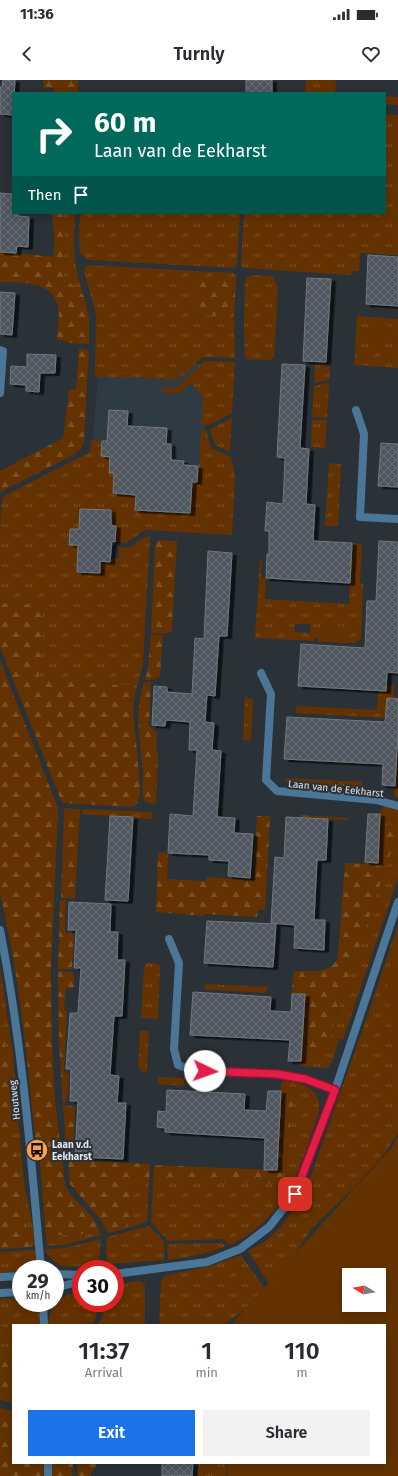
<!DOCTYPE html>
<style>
body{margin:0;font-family:"Fira Sans",sans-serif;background:#f2f2f3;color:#2b2b33;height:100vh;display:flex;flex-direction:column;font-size:15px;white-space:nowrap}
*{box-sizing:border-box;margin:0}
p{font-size:13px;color:#7c7c81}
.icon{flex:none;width:22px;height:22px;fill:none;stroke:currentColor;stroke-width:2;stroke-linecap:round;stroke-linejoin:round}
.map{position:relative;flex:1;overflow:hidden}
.drawer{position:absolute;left:12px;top:1244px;width:374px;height:140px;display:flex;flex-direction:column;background:#fff;border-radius:0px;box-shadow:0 2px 10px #0003}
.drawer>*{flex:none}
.guide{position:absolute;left:12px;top:12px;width:374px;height:122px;border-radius:0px;box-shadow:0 2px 10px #0003;background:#00695c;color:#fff;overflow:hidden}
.needle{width:26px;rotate:281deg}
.fabs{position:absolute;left:342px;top:1188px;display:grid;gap:8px}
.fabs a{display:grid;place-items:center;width:44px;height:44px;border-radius:0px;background:#fff;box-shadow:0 2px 10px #0003;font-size:20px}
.speed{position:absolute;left:12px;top:1180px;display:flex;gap:8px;font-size:20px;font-weight:700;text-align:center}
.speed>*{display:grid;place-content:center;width:52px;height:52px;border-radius:50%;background:#fff;box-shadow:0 2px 10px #0003;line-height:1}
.speed small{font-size:10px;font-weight:400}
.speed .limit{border:6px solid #d22;background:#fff;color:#111}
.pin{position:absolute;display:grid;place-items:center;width:34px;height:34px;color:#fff;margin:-17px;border-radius:8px;box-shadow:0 2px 6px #0006}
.me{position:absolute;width:44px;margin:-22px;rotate:93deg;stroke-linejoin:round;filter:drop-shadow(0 0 3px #0008)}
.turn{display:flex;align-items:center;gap:14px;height:84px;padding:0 16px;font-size:18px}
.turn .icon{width:52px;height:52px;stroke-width:2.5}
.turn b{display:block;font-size:28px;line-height:34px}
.then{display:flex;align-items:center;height:38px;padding:0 16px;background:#0003;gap:8px;font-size:15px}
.eta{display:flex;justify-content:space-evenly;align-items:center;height:68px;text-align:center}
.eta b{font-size:24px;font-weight:600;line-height:28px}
.cta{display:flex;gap:8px;margin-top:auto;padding:8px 16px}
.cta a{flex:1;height:46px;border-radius:0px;background:#1a73e8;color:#fff;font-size:16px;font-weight:600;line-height:46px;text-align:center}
.cta a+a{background:#f2f2f3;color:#2b2b33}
.status{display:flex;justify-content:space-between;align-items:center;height:28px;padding:0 20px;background:#fff;direction:ltr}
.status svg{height:11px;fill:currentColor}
header{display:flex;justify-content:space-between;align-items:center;height:52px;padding:0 16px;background:#fff;font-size:18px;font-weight:600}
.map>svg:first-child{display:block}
</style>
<div class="status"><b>11:36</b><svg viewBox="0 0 49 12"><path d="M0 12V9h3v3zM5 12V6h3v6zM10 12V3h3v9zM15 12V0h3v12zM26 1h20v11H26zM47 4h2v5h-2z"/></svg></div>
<header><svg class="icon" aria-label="back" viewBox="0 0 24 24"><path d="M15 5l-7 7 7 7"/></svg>Turnly<svg class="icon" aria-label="heart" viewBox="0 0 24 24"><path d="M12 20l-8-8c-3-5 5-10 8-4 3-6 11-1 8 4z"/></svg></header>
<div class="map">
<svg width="398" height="1396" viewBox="0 0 398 1396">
<defs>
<pattern id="grass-tufts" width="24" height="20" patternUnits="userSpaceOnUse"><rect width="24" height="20" fill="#633200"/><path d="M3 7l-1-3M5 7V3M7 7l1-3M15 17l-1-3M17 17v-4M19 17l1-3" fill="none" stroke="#795025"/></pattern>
<pattern id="forest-firs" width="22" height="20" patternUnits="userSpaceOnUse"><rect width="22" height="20" fill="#633200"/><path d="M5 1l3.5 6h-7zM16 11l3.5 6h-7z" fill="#795025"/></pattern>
<pattern id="building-cross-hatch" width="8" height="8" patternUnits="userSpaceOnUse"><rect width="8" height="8" fill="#4f575e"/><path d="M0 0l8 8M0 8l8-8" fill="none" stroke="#686f75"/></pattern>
<filter id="shadow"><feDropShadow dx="4.5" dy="2.5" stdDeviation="0" flood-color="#0009"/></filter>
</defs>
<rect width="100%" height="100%" fill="#2a3137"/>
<polygon fill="#2e3b45" points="99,281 210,284 197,447 131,442 91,384"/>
<g fill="url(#grass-tufts)" fill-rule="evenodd">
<polygon points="306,0 336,0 335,13 305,13"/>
<polygon points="385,16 398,17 398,25 385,24"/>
<polygon points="385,34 398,35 398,175 360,173 359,191 351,191 351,195 244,188 241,185 244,133 385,133"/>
<path d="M 63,133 L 75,133 C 73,166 73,185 84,216 L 62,195 C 62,185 65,176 65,166 C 65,155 63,144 63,133 Z"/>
<polygon points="80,133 240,133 237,185 234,188 88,180 80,173 79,157"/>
<polygon points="88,185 234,193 236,196 236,204 229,201 194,204 194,226 228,235 234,231 235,278 203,277 177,301 177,281 175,300 131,297 130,296 130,298 95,297 96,234 90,212 84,193 84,189"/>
<polygon points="253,195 274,196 274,201 278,207 274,278 271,278 271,280 245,279 244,246 245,201 247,197"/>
<polygon points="357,236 398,239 398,288 354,285"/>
<polygon points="204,281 235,282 232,333 209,345 201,344 203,317 191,303 179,313 162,313 162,307 176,308"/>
<polygon points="315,285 330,286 329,300 314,303"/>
<polygon points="329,303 327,338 312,337 314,306"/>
<polygon points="232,338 230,372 215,365 210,349"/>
<polygon points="312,340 327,340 325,368 311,367"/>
<polygon points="201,349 206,350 211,368 231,377 235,397 232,455 145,450 126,463 115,462 116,446 111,445 111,430 80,429 79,449 70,449 69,465 78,465 78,493 100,493 100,481 110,482 111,478 119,478 119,467 128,468 147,456 150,456 143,585 137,606 40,600 39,595 43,530 26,524 0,523 0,446 2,419 4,416 90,372 91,360 102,361 101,376 112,377 110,393 114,393 113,413 134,414 140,399 136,430 161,431 162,419 165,412 164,432 190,433 192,402 197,402 198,386 199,386"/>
<polygon points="329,383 341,384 338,446 325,446"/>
<path d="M 352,463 L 362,464 L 360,503 L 363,503 L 361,559 L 355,563 L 342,563 L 343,546 L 324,545 L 323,562 L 318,562 L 318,558 L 315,558 L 314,561 L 255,558 L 260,479 L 262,479 L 261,497 L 266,498 L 265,519 L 349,524 ZM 295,544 L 311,544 L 310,553 L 295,552 Z"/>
<polygon points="379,606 394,606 393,616 398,617 398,619 387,618 386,638 296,633 296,626 377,630"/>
<polygon points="245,618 253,619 251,661 243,660"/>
<polygon points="398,648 398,719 394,715"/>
<polygon points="286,698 362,702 361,707 286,703"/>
<polygon points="385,726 398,730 398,798 343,960 339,958 333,980 328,988 301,986 305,915 292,914 292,911 309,913 306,980 327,968 381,786 369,785 369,782 378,783 380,731"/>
<polygon points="82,729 151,732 153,734 152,739 82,734"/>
<polygon points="302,735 349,738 349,740 302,738"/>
<path d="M 398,845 L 398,873 L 390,927 L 398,973 L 398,1053 L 385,1073 L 353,1109 L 313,1147 L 291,1180 L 269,1204 L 248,1171 C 254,1167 261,1164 267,1160 C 287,1144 301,1117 312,1093 L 372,923 Z"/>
<polygon points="147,883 155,883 160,886 158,939 141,938 144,886"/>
<polygon points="0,885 13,976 24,1103 33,1147 35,1166 29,1167 19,1105 5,959 0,925"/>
<polygon points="205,904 269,907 265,913 204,909"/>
<polygon points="140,951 149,951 147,992 143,992 138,987"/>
<polygon points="158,997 185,998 184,1006 158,1004"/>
<path d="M 289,1000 C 306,1006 321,1009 319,1031 C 301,1086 287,1138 230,1165 L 224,1159 L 168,1161 L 151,1142 L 153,1102 L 275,1103 L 293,1020 L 281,1018 L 281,1003 L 284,1001 Z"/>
<path d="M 131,1102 L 149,1102 L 147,1142 L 117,1151 C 136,1143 132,1119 131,1102 Z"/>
<path d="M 149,1146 L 164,1161 L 164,1180 L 109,1184 C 104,1176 107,1166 107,1157 Z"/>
<polygon points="45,1147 57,1155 100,1153 101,1155 65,1165 47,1166"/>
<path d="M 101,1159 C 100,1166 101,1175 98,1181 C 94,1186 89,1186 84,1186 C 67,1188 54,1188 45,1169 L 65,1168 Z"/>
<path d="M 222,1163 L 226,1166 C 207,1174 188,1177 168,1180 L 167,1164 Z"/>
<path d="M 35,1170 C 36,1183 37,1189 21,1189 L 21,1191 L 0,1193 L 0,1172 Z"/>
<polygon points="241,1175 265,1209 244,1230 223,1245 159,1245 161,1202 164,1197 168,1195 214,1185"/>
<polygon points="138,1201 142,1202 145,1206 145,1244 98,1245 102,1237 103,1223 115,1223 115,1205"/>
<path d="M 81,1211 L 81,1223 L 97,1223 L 96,1238 L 91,1245 L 48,1245 C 49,1225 62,1214 81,1211 Z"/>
<polygon points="21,1218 21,1223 38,1223 41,1245 13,1245 13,1267 0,1268 0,1219"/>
<polygon points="199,1383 227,1383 226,1396 198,1396"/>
</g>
<g fill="url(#forest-firs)">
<polygon points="44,0 78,0 78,13 54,13 54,8 43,8"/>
<path d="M 52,133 L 63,133 C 63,144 65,155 65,166 C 65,176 62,185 62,195 L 84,216 L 89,237 L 89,264 L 70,263 L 57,259 C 57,250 60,238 58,228 C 53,200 23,203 0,202 L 0,171 L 53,177 L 55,164 Z"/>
<path d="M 206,200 L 229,201 L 236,204 L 234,231 C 224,237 212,237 200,235 L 194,226 L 194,204 Z"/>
<polygon points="79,269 89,270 84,361 81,369 75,374 0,412 0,391 63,358 69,309 76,309"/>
<polygon points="159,460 177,461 172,551 165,554 151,553 155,467 156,463"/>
<path d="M 0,523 L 41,525 L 43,530 L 39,595 L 40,600 L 137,606 C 130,632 135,645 137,670 C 138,685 139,699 140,714 C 139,720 137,726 130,727 L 62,723 L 0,567 Z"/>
<polygon points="151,555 163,555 160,596 154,600 145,600 148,588"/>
<path d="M 0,580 L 58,728 L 51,890 L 52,962 L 55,1020 L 65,1105 C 73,1123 96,1133 100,1153 L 57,1155 L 45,1147 L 39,1071 L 36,1071 C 28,984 20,898 0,813 Z"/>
<path d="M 144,602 L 151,602 L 149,647 L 151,647 L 157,654 L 156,672 L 158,672 L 156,724 L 145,722 C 141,713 143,701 143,691 C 140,659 134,634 144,602 Z"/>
<polygon points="64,728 80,729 75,819 61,818"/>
<polygon points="257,736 270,736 265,830 258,830 257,837 204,834 204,836 156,832 158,772 168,773 167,799 206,801 207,797 253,800"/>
<path d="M 391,745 L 396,747 L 398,751 L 339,926 L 327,968 L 316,977 L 305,980 L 309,913 L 292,911 L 294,891 C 309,891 333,895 338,876 L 345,783 L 364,784 L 364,782 L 369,782 L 369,785 L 381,785 L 385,746 Z"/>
<polygon points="60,820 66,820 65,853 74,853 72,889 58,889"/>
<polygon points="58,891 73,892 73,896 74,896 74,908 66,908 64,930 67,931 64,992 69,993 67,1022 63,1023 59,964"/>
<polygon points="0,925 5,959 19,1105 27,1149 29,1167 0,1169"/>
<polygon points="281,1018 293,1020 284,1093 275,1103 153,1102 154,1085 276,1090"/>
<polygon points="63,1025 75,1027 73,1078 67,1077"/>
<path d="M 68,1080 L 150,1084 L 149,1102 L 131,1102 C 132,1117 136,1137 122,1148 C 119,1151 112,1152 107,1153 L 108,1151 L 106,1150 L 101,1140 L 70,1104 Z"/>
<polygon points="13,1267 13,1323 0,1320 0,1268"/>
<polygon points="0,1328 13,1331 13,1383 44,1383 43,1396 0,1396"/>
<polygon points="52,1383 73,1383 72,1396 52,1396"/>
<polygon points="78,1383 96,1383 96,1387 91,1392 91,1396 77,1396"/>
</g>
<g fill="#633200" fill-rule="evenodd">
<polygon points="375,243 390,247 387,260 371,256"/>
<polygon points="324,545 343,546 342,563 323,562"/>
<polygon points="398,870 398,976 395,976 386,895"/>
<path d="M 398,1055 L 398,1396 L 227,1396 L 228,1383 L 385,1383 L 385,1245 L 235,1245 L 235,1240 L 392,1067 ZM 349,1195 L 379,1195 L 379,1225 L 349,1225 Z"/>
</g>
<g fill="url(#building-cross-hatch)" stroke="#6f787f" filter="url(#shadow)">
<polygon points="3,0 15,0 13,35 0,34 0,7 2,7"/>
<rect x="246" y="0" width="26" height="13"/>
<polygon points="0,113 13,114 13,133 18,133 18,136 29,137 28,167 17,166 16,173 0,172"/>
<polygon points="368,175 398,177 398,226 366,224"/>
<polygon points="307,198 331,199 326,282 303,281"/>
<polygon points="0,212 15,213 12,255 0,254"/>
<polygon points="27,274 56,275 55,293 40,293 39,312 26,311 26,305 10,304 11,286 27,287"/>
<polygon points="282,284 305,285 300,368 309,369 306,424 315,425 313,461 352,463 350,503 266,498 267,474 269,474 269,451 265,451 267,422 283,424 285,378 277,377"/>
<polygon points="109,330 128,331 127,346 167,348 166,364 171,364 171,380 184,381 183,385 198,386 197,402 192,402 190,433 135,430 136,415 113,413 114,393 109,393 110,377 101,376 102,361 107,361"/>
<polygon points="381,363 398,364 398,407 378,406"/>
<polygon points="80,429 111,430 111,445 116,446 115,462 112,461 110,482 100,481 100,493 77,492 78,465 69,465 70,449 79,449"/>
<polygon points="379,461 398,462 398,593 387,592 386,611 298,606 301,564 365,568 367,521 376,521"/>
<polygon points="208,471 232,473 227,556 219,556 215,616 207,615 205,642 214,643 212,670 221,671 217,737 235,738 234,753 253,754 250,798 228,796 229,781 209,780 209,775 168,773 170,734 193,736 197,670 189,670 190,642 166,640 165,646 152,645 154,606 167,607 167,612 192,614 195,558 204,559"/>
<polygon points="387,618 398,619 398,653 395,706 382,705 383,684 284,679 287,637 385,642"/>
<polygon points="368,734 380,734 378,783 365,782"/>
<polygon points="110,736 133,737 128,821 105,820"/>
<polygon points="286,737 328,739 326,780 317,780 314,840 325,840 324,870 294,868 295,845 271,843 275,777 284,778"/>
<polygon points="69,822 111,824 110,852 118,852 117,880 125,880 122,936 114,936 110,995 119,996 117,1023 126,1023 123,1079 75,1077 78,1021 70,1021 71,989 66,989 70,933 78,933 81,888 74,888 76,850 68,850"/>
<polygon points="207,841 276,844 273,887 204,883"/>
<polygon points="193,912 271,917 270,931 291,932 292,914 305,914 301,981 288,981 290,960 190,955"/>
<polygon points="167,1010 245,1014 244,1030 266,1031 268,1011 281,1011 277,1090 264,1090 265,1058 165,1052 165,1048 157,1047 158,1031 166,1032"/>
<polygon points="162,1383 193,1383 192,1396 162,1396"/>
</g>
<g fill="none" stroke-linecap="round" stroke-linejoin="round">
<g stroke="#4c7698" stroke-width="8">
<polyline points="0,270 3,271 0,313"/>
<polyline points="356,330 364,354 360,437 398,439"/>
<polyline points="261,593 271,614 266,700 277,711 376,720 398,726"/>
<polyline points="169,859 179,883 174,969 178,985 192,990 277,994 305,999 335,1010"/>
<polyline points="55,1194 81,1195"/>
<polyline points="115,1194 207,1182 240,1169 269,1147 295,1114 335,1010 398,822"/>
<polyline points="0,1197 21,1196"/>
<polyline points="55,1208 81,1201"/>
<polyline points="0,1213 21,1212"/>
</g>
<g stroke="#4c7698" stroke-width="8">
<path d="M 0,850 C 22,962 31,1076 41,1189"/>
<polyline points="43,1223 44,1245"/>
<polyline points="48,1396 48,1383"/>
</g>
</g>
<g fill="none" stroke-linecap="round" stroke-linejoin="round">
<g stroke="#92132f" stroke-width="10">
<polyline id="route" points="205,991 277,994 305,999 335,1010 295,1114"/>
</g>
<use href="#route" stroke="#e11d48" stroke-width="7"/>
</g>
<defs>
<g id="bus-disc" transform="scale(1.15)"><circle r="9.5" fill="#fb9e50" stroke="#2a3137"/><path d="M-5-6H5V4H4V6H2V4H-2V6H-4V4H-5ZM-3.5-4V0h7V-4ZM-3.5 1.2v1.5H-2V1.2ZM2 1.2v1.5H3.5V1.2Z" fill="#111"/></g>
</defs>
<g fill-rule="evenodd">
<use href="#bus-disc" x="37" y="1070"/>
</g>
<g text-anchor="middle" stroke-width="4" stroke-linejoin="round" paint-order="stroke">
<g font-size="10" fill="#e1e5e9" stroke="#2a3137">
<text transform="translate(336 708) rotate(6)" y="4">Laan van de Eekharst</text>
<text transform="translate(14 1020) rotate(-96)" y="4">Houtweg</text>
</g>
<g font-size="10" font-weight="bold" fill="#e1e5e9" stroke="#2a3137" text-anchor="start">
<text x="52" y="1068">Laan v.d.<tspan x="52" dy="12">Eekharst</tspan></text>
</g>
</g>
</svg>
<div class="fabs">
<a><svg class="needle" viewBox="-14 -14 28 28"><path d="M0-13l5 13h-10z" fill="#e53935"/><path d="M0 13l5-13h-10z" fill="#7c7c81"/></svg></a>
</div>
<div class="speed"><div>29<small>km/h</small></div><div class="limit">30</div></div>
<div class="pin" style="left:295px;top:1114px;background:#d93025"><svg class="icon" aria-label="arrive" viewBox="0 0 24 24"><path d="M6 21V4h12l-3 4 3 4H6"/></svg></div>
<svg class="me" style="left:205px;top:991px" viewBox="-20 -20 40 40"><circle r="19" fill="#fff"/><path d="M0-13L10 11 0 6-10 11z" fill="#e11d48"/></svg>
<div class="guide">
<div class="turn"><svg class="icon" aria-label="right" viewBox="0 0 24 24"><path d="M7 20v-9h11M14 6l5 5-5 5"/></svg><div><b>60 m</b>Laan van de Eekharst</div></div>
<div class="then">Then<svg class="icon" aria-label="arrive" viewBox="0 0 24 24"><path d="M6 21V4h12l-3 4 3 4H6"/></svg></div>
</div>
<section class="drawer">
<div class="eta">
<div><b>11:37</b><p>Arrival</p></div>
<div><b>1</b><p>min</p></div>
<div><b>110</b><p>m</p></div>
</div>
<div class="cta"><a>Exit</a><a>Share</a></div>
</section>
</div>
